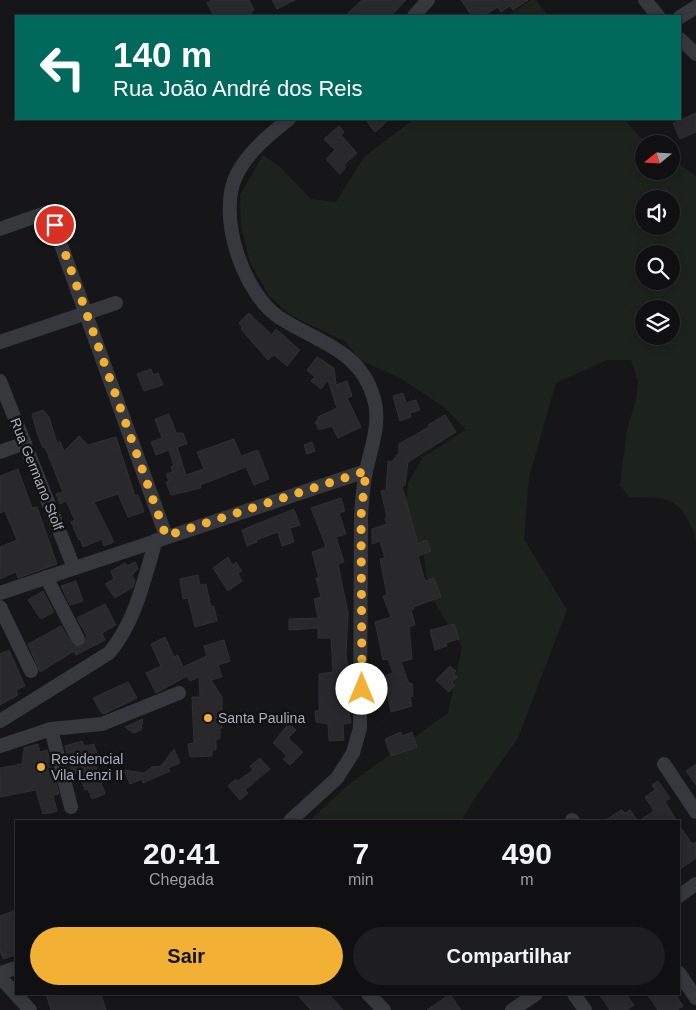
<!DOCTYPE html>
<html lang="pt">
<meta charset="utf-8">
<style>
body{margin:0;font-family:Helvetica,sans-serif;background:#1e1e20;color:#f1f3f6;height:100vh;display:flex;flex-direction:column;font-size:19px;white-space:nowrap}
*{box-sizing:border-box;margin:0}
p{font-size:16px;color:#9c9d9f}
.icon{flex:none;width:28px;height:28px;fill:none;stroke:currentColor;stroke-width:2;stroke-linecap:round;stroke-linejoin:round}
.map{position:relative;flex:1;overflow:hidden}
.details{position:absolute;left:15px;top:820px;width:665px;height:175px;display:flex;flex-direction:column;background:#101012;border-radius:0px;box-shadow:0 2px 8px #0003,0 0 0 1px #303032}
.details>*{flex:none}
.hud{position:absolute;left:15px;top:15px;width:666px;height:105px;border-radius:0px;box-shadow:0 2px 8px #0003,0 0 0 1px #303032;background:#00695c;color:#fff;overflow:hidden}
.needle{width:32px;rotate:252deg}
.tools{position:absolute;left:635px;top:135px;display:grid;gap:10px}
.tools a{display:grid;place-items:center;width:45px;height:45px;border-radius:50%;background:#101012;box-shadow:0 2px 8px #0003,0 0 0 1px #303032;font-size:25px}
.pin{position:absolute;display:grid;place-items:center;width:42px;height:42px;color:#fff;margin:-21px;border:2px solid #fff;border-radius:50%;box-shadow:0 1px 5px #0007}
.me{position:absolute;width:55px;margin:-28px;rotate:0deg;stroke-linejoin:round;filter:drop-shadow(0 0 4px #0008)}
.turn{display:flex;align-items:center;gap:18px;height:105px;padding:0 15px;font-size:22px}
.turn .icon{width:65px;height:65px;stroke-width:2.5}
.turn b{display:block;font-size:35px;line-height:42px}
.eta{display:flex;justify-content:space-evenly;align-items:center;height:85px;text-align:center}
.eta b{font-size:30px;font-weight:700;line-height:35px}
.action{display:flex;gap:10px;margin-top:auto;padding:10px 15px}
.action a{flex:1;height:58px;border-radius:30px;background:#f2b134;color:#111;font-size:20px;font-weight:700;line-height:58px;text-align:center}
.action a+a{background:#1e1e20;color:#f1f3f6}
.map>svg:first-child{display:block}
</style>
<div class="map">
<svg width="696" height="1010" viewBox="0 0 696 1010">
<rect width="100%" height="100%" fill="#161618"/>
<g fill="#1c231d" fill-rule="evenodd">
<polygon points="531,0 536,0 548,16 507,16"/>
<path d="M 414,119 L 624,119 L 640,137 L 649,144 L 644,144 L 644,171 L 671,171 L 671,159 L 696,176 L 696,540 C 682,498 671,497 629,497 L 620,485 L 627,430 L 636,400 L 638,381 L 631,360 L 607,360 L 556,383 L 529,477 L 524,539 L 567,610 L 518,738 L 473,801 L 461,821 L 309,821 L 348,785 L 448,713 L 462,647 L 429,593 L 423,550 L 405,515 L 408,483 L 423,457 L 466,430 L 444,407 L 400,378 L 360,360 L 346,342 L 292,316 L 269,296 L 250,262 L 241,226 L 240,195 L 263,155 L 280,167 L 311,199 L 336,202 L 364,157 ZM 644,199 L 671,199 L 671,226 L 644,226 ZM 644,254 L 671,254 L 671,281 L 644,281 ZM 644,309 L 671,309 L 671,336 L 644,336 Z"/>
</g>
<g fill="#29292c" stroke="#303034">
<polygon points="212,0 249,0 254,10 251,11 253,16 214,16 207,3"/>
<polygon points="272,0 295,0 277,9"/>
<polygon points="362,0 406,0 391,16 345,16"/>
<polygon points="461,0 528,0 513,10 510,6 501,12 498,7 484,16 472,16"/>
<polygon points="696,113 696,132 680,139 673,123"/>
<polygon points="365,119 390,119 375,132"/>
<polygon points="339,126 344,132 341,135 357,153 344,165 346,167 340,174 326,159 335,150 324,139"/>
<polygon points="249,313 272,335 276,329 300,350 287,366 274,355 268,360 241,329 242,327 239,323"/>
<polygon points="317,357 334,368 336,385 347,381 352,396 347,398 361,427 338,438 332,426 319,430 315,422 318,420 318,417 337,408 328,380 321,389 311,381 315,377 307,370"/>
<polygon points="151,369 153,375 158,373 163,385 144,391 137,374"/>
<polygon points="403,393 406,403 416,400 420,410 410,413 411,417 400,421 393,396"/>
<polygon points="43,410 49,417 57,443 60,441 64,451 79,436 88,445 116,437 135,496 138,495 144,512 128,517 118,494 94,502 114,542 104,546 102,539 83,547 80,539 79,540 71,522 75,520 66,501 60,504 56,494 63,492 45,447 43,448 37,433 32,414"/>
<polygon points="169,414 176,433 183,433 187,444 177,447 186,475 204,469 197,452 234,439 241,456 258,450 269,479 254,485 246,467 200,485 201,488 171,495 166,482 169,482 166,474 173,472 171,467 174,466 169,450 156,455 151,442 162,438 155,419"/>
<polygon points="445,415 456,432 408,462 405,485 402,486 418,543 427,540 431,551 418,556 425,581 434,578 441,597 413,607 414,609 411,610 415,625 409,627 412,659 401,662 409,684 412,683 413,696 410,697 412,706 391,712 387,690 384,691 379,678 393,673 388,659 383,660 375,622 391,617 383,596 387,595 380,559 385,558 380,541 372,544 372,529 387,524 385,518 387,517 381,491 386,490 388,461 391,462 399,453 399,444 429,427 428,425"/>
<polygon points="312,442 315,451 307,454 304,445"/>
<polygon points="18,469 32,508 37,507 57,564 18,578 16,572 0,579 0,547 17,540 5,511 0,513 0,476"/>
<polygon points="341,498 345,511 339,513 346,534 336,537 344,562 338,564 348,613 346,655 349,678 348,706 351,723 343,724 344,740 329,741 328,724 316,722 315,711 319,711 319,674 333,672 331,638 318,638 318,628 289,630 289,619 318,618 314,599 321,597 316,578 319,578 312,552 326,547 311,508"/>
<polygon points="294,509 300,525 290,528 294,542 282,546 278,532 256,540 257,542 247,546 242,530"/>
<polygon points="228,557 232,565 236,562 242,571 238,573 242,581 228,591 213,568"/>
<polygon points="135,562 138,569 132,575 135,581 133,587 115,598 105,584 114,579 111,571 125,563 127,566"/>
<polygon points="198,575 200,585 206,584 211,607 214,606 217,621 195,627 188,598 183,599 180,579"/>
<polygon points="76,581 83,601 70,605 61,586"/>
<polygon points="43,591 54,612 41,619 28,600"/>
<polygon points="105,604 116,625 102,633 105,640 76,655 74,651 40,672 28,644 61,626 73,646 82,646 87,636 77,618"/>
<polygon points="454,624 459,639 446,643 447,646 435,650 430,630"/>
<polygon points="165,637 174,657 178,655 183,667 207,656 204,646 224,640 230,661 218,665 222,677 211,680 222,697 222,728 220,728 220,738 216,740 216,750 212,750 212,756 190,757 188,744 194,743 192,697 200,697 199,677 190,681 187,676 156,693 146,673 161,666 151,644"/>
<polygon points="9,650 25,686 16,690 18,695 0,705 0,654"/>
<polygon points="450,666 456,671 454,674 457,677 452,682 455,685 449,692 436,680"/>
<polygon points="128,682 137,698 104,714 101,712 93,698"/>
<polygon points="143,719 141,730 133,733 125,727"/>
<polygon points="289,723 296,730 288,738 303,752 290,765 283,759 287,756 273,743"/>
<polygon points="401,732 402,736 412,732 417,747 391,756 385,739"/>
<polygon points="82,741 85,746 94,744 100,765 96,767 105,794 92,799 88,789 85,790 79,772 72,775 65,746"/>
<polygon points="38,744 40,752 47,750 59,794 53,795 57,811 50,813 43,814 36,790 0,797 0,768 22,764 24,748"/>
<polygon points="174,749 180,763 168,768 170,771 143,783 142,779 130,784 124,770 144,773 152,767 161,766"/>
<polygon points="260,758 270,769 245,790 248,793 240,800 228,786 236,779 238,781 253,770 250,766"/>
<polygon points="696,764 696,785 686,771"/>
<polygon points="658,781 670,798 665,802 677,821 639,821 654,811 645,797 655,790 652,785"/>
<polygon points="622,810 625,813 630,810 638,821 604,821"/>
<polygon points="679,825 692,844 696,842 696,858 679,870"/>
<polygon points="16,910 16,955 3,959 0,950 0,916"/>
<polygon points="46,994 101,994 106,1010 51,1010"/>
<polygon points="297,994 329,994 343,1010 311,1010"/>
<polygon points="450,994 461,1010 427,1010"/>
<polygon points="599,994 626,994 634,1005 627,1010 610,1010"/>
<polygon points="647,994 675,994 683,1006 676,1010 658,1010"/>
</g>
<g fill="none" stroke-linecap="round" stroke-linejoin="round">
<g stroke="#37383d" stroke-width="14">
<polyline points="645,0 658,16"/>
<polyline points="414,16 428,0"/>
<polyline points="680,17 696,7"/>
<polyline points="680,39 696,54"/>
<path d="M 289,119 C 270,134 248,152 237,174 C 216,214 243,294 280,318 C 317,342 361,350 374,399 C 381,423 371,448 366,471 C 363,486 362,500 361,516 L 360,728 L 353,753 L 337,778 L 290,821"/>
<polyline points="0,229 45,213 51,217 166,536"/>
<polyline points="0,342 116,303"/>
<polyline points="0,381 74,568"/>
<polyline points="0,452 25,443"/>
<polyline points="46,577 78,639"/>
<polyline points="0,593 366,471"/>
<polyline points="0,607 31,671"/>
<path d="M 0,721 L 109,653 C 136,621 144,579 156,540"/>
<polyline points="51,729 71,807"/>
<polyline points="0,746 51,729 102,724 179,693"/>
<polyline points="664,764 696,812"/>
<polyline points="572,820 573,821"/>
<polyline points="679,896 696,884"/>
<polyline points="0,973 16,968"/>
<polyline points="679,973 696,998"/>
<polyline points="0,977 30,1010"/>
<polyline points="368,994 384,1010"/>
<polyline points="574,994 585,1010"/>
<polyline points="512,1010 536,994"/>
</g>
</g>
<g fill="none" stroke-linecap="round" stroke-linejoin="round">
<polyline stroke="#f2b134" stroke-width="9" stroke-dasharray="0 16.2" points="55,225 166,536 366,471 361,516 362,689"/>
</g>
<g fill="#f2b134" stroke="#111113" stroke-width="2">
<circle cx="208" cy="718" r="5"/>
<circle cx="41" cy="767" r="5"/>
</g>
<g text-anchor="middle" stroke-width="5" stroke-linejoin="round" paint-order="stroke">
<g font-size="14" fill="#a8adb8" stroke="#111113">
<text transform="translate(37 474) rotate(68)" y="5">Rua Germano Stolf</text>
</g>
<g font-size="14" fill="#a8adb8" stroke="#111113" text-anchor="start">
<text x="218" y="723">Santa Paulina</text>
<text x="51" y="764">Residencial<tspan x="51" dy="16">Vila Lenzi II</tspan></text>
</g>
</g>
</svg>
<div class="tools">
<a><svg class="needle" viewBox="-14 -14 28 28"><path d="M0-13l5 13h-10z" fill="#e53935"/><path d="M0 13l5-13h-10z" fill="#9c9d9f"/></svg></a>
<a><svg class="icon" aria-label="sound" viewBox="0 0 24 24"><path d="M4 9h4l5-4v14l-5-4H4zM17 9q2 3 0 6"/></svg></a>
<a><svg class="icon" aria-label="search" viewBox="0 0 24 24"><circle cx="10" cy="10" r="6"/><path d="M15 15l6 6"/></svg></a>
<a><svg class="icon" aria-label="layers" viewBox="0 0 24 24"><path d="M12 4l9 5-9 5-9-5zM3 14l9 5 9-5"/></svg></a>
</div>
<div class="pin" style="left:55px;top:225px;background:#d93025"><svg class="icon" aria-label="arrive" viewBox="0 0 24 24"><path d="M6 21V4h12l-3 4 3 4H6"/></svg></div>
<svg class="me" style="left:362px;top:689px" viewBox="-20 -20 40 40"><circle r="19" fill="#fff"/><path d="M0-13L10 11 0 6-10 11z" fill="#f2b134"/></svg>
<div class="hud">
<div class="turn"><svg class="icon" aria-label="left" viewBox="0 0 24 24"><path d="M17 20v-9H6M10 6l-5 5 5 5"/></svg><div><b>140 m</b>Rua João André dos Reis</div></div>
</div>
<section class="details">
<div class="eta">
<div><b>20:41</b><p>Chegada</p></div>
<div><b>7</b><p>min</p></div>
<div><b>490</b><p>m</p></div>
</div>
<div class="action"><a>Sair</a><a>Compartilhar</a></div>
</section>
</div>
